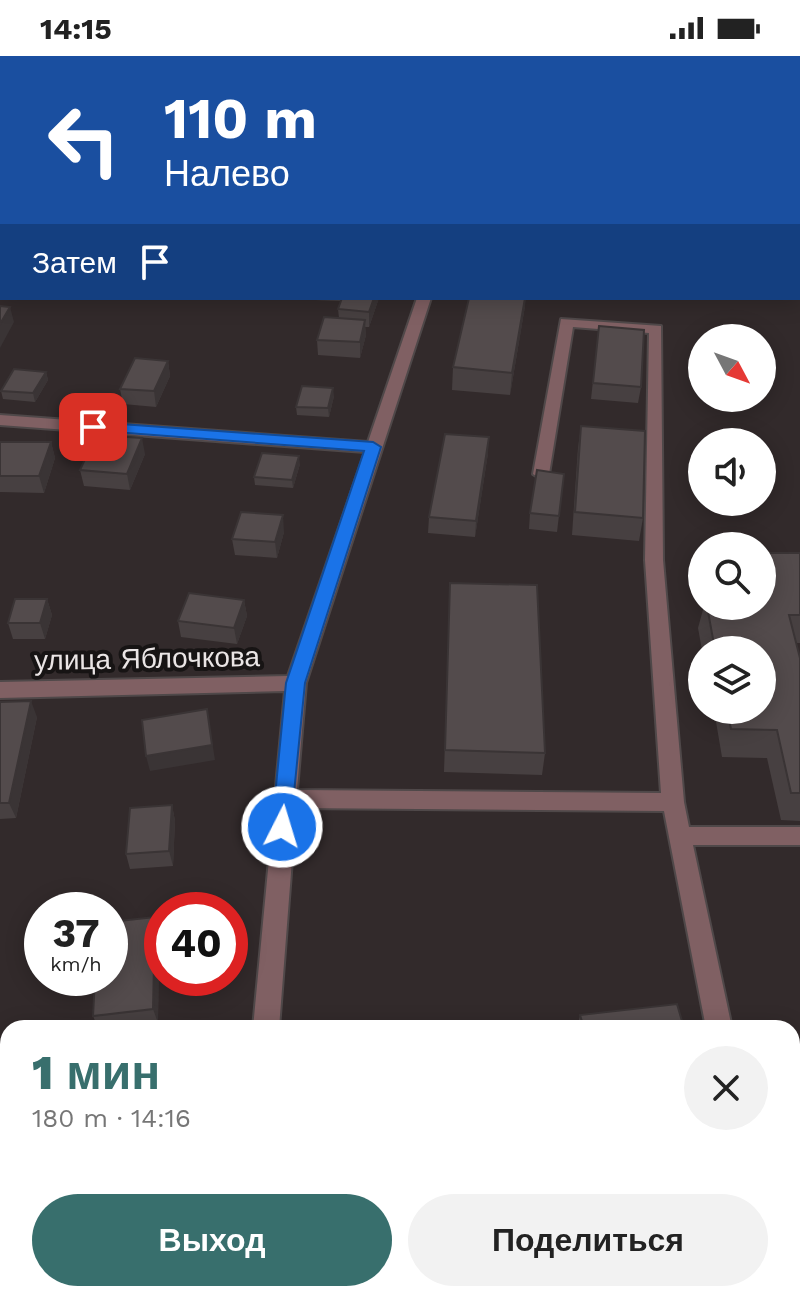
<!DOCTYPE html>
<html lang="ru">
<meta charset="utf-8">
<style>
body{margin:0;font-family:"Work Sans",sans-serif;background:#f2f2f2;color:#222;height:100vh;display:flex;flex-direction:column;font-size:30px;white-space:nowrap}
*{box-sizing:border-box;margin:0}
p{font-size:26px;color:#767676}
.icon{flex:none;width:44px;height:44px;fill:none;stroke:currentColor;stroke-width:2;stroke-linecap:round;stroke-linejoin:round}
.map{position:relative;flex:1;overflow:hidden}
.panel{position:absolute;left:0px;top:964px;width:800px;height:282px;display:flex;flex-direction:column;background:#fff;border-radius:24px 24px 0 0;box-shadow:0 4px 20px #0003}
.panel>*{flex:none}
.guide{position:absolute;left:0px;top:0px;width:800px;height:244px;box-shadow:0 4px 20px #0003;background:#1a4fa0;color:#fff;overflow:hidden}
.needle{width:52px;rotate:131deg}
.buttons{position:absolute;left:688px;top:268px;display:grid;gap:16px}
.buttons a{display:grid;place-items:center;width:88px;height:88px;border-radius:50%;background:#fff;box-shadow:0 4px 20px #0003;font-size:40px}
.speed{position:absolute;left:24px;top:836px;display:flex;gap:16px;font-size:40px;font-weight:700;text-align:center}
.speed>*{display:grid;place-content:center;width:104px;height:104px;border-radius:50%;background:#fff;box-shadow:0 4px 20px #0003;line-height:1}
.speed small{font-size:20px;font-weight:400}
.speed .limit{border:12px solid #d22;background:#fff;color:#111}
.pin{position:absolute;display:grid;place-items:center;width:68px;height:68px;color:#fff;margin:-34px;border-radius:16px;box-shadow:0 4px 12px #0006}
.me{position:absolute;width:88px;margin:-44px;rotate:5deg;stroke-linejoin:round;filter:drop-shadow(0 0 6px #0008)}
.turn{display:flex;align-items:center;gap:28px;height:168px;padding:0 32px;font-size:36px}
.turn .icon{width:104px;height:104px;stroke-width:2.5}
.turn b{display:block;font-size:56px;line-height:68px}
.then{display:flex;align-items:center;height:76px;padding:0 32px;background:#0003;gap:16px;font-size:30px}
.round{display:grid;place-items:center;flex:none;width:84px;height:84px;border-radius:42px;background:#f2f2f2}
.summary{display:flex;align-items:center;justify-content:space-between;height:136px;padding:0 32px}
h1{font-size:48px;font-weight:800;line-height:60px;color:#386f6d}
.button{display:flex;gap:16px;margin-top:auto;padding:16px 32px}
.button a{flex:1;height:92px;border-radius:48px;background:#386f6d;color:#fff;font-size:32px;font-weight:800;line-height:92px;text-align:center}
.button a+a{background:#f2f2f2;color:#222}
.status{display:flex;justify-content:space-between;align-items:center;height:56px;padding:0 40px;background:#fff;direction:ltr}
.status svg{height:22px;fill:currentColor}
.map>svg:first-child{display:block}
</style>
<div class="status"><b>14:15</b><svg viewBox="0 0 49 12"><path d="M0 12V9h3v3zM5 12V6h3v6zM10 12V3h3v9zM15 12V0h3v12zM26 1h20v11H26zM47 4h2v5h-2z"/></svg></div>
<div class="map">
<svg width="800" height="1245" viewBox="0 0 800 1245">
<rect width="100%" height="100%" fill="#322a2b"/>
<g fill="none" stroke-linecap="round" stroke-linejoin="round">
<g stroke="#4f4849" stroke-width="4">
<g id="minor">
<polygon points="295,0 316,0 317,2 296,2"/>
<rect x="0" y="155" width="2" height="8"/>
<rect x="798" y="230" width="2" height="8"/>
<polygon points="417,242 431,242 306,627 297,734 661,737 645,504 649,277 573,271 549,418 541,423 533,418 561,263 661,270 663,504 684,746 689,771 800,771 800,789 693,789 732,972 706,972 664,755 296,752 279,972 253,972 285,635 0,642 0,626 288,620 365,396 0,369 0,359 368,386"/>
<polygon points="8,1046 8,1072 0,1073 0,1047"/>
<rect x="792" y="1098" width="8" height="28"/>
<polygon points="262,1238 292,1238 293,1245 263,1245"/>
</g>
</g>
<use href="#minor" fill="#806063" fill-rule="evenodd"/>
</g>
<g fill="#474041">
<polygon points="375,0 404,0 402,2 388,2"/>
<polygon points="408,0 447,0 445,2 408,2"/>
<polygon points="629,0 656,0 655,2 628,2"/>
<rect x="798" y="43" width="2" height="25"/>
<polygon points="798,79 800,80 800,104 798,104"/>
<polygon points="798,170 800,170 800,199 798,198"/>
<polygon points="315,242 379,242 369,271 365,271 366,279 360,302 318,299 317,284 339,262 338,253 341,245 315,244"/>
<polygon points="525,250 510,339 452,334 453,311"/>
<polygon points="599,270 641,331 638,347 591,343"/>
<polygon points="168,305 170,320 156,351 123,348 120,333"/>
<polygon points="46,316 48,324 35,346 3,343 1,335"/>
<polygon points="334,340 329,361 297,359 296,351"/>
<polygon points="581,370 643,462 639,485 572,479 578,392"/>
<polygon points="0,386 51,386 55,402 44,437 0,436"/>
<polygon points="488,397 475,481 428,477 429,461"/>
<polygon points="145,398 130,434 84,430 80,414"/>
<polygon points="300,408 293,432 255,429 254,421"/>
<polygon points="564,418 557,476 529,473 530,457"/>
<polygon points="284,476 277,502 235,499 232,483"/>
<polygon points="800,497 800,587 796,587 800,602 800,765 781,764 767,702 722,701 714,654 762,654 762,594 702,594 698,572 704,550 762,550"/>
<polygon points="450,527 545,697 542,719 444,716"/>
<polygon points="47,543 52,559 45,583 13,583 8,567"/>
<polygon points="244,544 247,560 237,588 181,581 178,565"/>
<polygon points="0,646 37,661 16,762 0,763"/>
<polygon points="172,749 175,765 173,810 130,813 126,798"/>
<polygon points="159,876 158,967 111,972 98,972 93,960"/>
<polygon points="580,959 684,972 577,972"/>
<polygon points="633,1238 763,1238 765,1245 635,1245"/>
</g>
<g fill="#3a3435">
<polygon points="2,18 2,34 0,35 0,19"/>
<polygon points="374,242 379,242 369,271 369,256"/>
<polygon points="525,242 526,242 525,250 510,339 512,317"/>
<polygon points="10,251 14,266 0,292 0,268"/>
<polygon points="365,264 366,279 360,302 360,286"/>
<polygon points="168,305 170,320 156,351 154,335"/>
<polygon points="46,316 48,324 35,346 33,337"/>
<polygon points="333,332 334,340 329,361 328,352"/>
<polygon points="489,381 488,397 475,481 476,465"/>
<polygon points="142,382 145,398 130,434 127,418"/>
<polygon points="51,386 55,402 44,437 39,420"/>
<polygon points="299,400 300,408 293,432 292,424"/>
<polygon points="283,459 284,476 277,502 275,486"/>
<polygon points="47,543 52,559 45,583 40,567"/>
<polygon points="244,544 247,560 237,588 234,572"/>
<polygon points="31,645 37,661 16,762 9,747"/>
<polygon points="207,653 215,704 150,715 146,700"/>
<polygon points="172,749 175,765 173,810 169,795"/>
<polygon points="155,861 159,876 158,967 153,953"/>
</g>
<g fill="#534b4c" stroke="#3a3435" stroke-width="2">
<polygon points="507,0 533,0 531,2 505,2"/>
<polygon points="0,7 2,8 2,18 0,19"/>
<polygon points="798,43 800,43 800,54 798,53"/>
<rect x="798" y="170" width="2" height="13"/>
<polygon points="342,242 374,242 369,256 338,253"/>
<polygon points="469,242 525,242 512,317 453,311"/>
<polygon points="0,250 10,251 0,268"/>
<polygon points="324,261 365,264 360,286 317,284"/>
<polygon points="599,270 644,274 641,331 593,327"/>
<polygon points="135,302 168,305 154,335 120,333"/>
<polygon points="14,313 46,316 33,337 1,335"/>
<polygon points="302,330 333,332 328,352 296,351"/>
<polygon points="581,370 645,375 643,462 575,456"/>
<polygon points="445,378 489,381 476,465 429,461"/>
<polygon points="96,379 142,382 127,418 80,414"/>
<polygon points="0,386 51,386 39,420 0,420"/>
<polygon points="262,397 299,400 292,424 254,421"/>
<polygon points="537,414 564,418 559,460 530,457"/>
<polygon points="241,456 283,459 275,486 232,483"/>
<polygon points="762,497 800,497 800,559 789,559 800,602 800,737 791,737 777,674 731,673 727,654 762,654 762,594 715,594 707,550 762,550"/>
<polygon points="450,527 537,529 545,697 445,694"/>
<polygon points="189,537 244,544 234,572 178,565"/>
<polygon points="15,543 47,543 40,567 8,567"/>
<polygon points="31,645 9,747 0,747 0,646"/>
<polygon points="207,653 212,689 146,700 142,664"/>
<polygon points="172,749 169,795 126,798 130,752"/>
<polygon points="155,861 153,953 93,960 95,922 110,922 110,866"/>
<polygon points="677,948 684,972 584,972 580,959"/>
<polygon points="646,1238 763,1238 765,1245 648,1245"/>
</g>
<polygon fill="#1a73e8" stroke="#114b97" stroke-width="2" points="93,366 373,386 381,391 305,627 290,777 282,780 275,777 272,771 286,627 364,395 88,374 86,371"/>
<g text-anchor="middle" stroke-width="8" stroke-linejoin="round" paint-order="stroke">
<g font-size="28" fill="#eae5e5" stroke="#171414">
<text transform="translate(147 602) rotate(-1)" y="10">улица Яблочкова</text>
</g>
</g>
</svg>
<div class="buttons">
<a><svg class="needle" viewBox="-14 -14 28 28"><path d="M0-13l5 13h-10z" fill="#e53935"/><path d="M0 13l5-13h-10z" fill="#767676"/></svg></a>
<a><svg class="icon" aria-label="sound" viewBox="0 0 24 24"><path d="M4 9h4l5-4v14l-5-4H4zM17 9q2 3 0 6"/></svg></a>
<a><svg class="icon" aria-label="search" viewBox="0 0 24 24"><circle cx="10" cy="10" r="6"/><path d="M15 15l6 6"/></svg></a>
<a><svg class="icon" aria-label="layers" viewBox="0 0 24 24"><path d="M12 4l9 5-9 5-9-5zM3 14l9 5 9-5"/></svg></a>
</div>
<div class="speed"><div>37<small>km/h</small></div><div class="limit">40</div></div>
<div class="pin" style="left:93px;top:371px;background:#d93025"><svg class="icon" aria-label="arrive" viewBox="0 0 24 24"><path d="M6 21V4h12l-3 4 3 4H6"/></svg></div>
<svg class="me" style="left:282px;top:771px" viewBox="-20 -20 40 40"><circle r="17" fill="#1a73e8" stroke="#fff" stroke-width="3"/><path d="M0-11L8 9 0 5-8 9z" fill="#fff"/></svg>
<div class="guide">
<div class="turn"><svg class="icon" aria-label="left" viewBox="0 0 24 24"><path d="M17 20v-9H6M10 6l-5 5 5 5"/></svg><div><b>110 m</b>Налево</div></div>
<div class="then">Затем<svg class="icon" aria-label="arrive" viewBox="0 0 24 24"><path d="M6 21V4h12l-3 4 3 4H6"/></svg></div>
</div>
<section class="panel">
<div class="summary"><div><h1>1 мин</h1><p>180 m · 14:16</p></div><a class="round"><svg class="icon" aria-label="close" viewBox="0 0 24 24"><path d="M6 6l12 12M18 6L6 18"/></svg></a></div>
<div class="button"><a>Выход</a><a>Поделиться</a></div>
</section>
</div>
